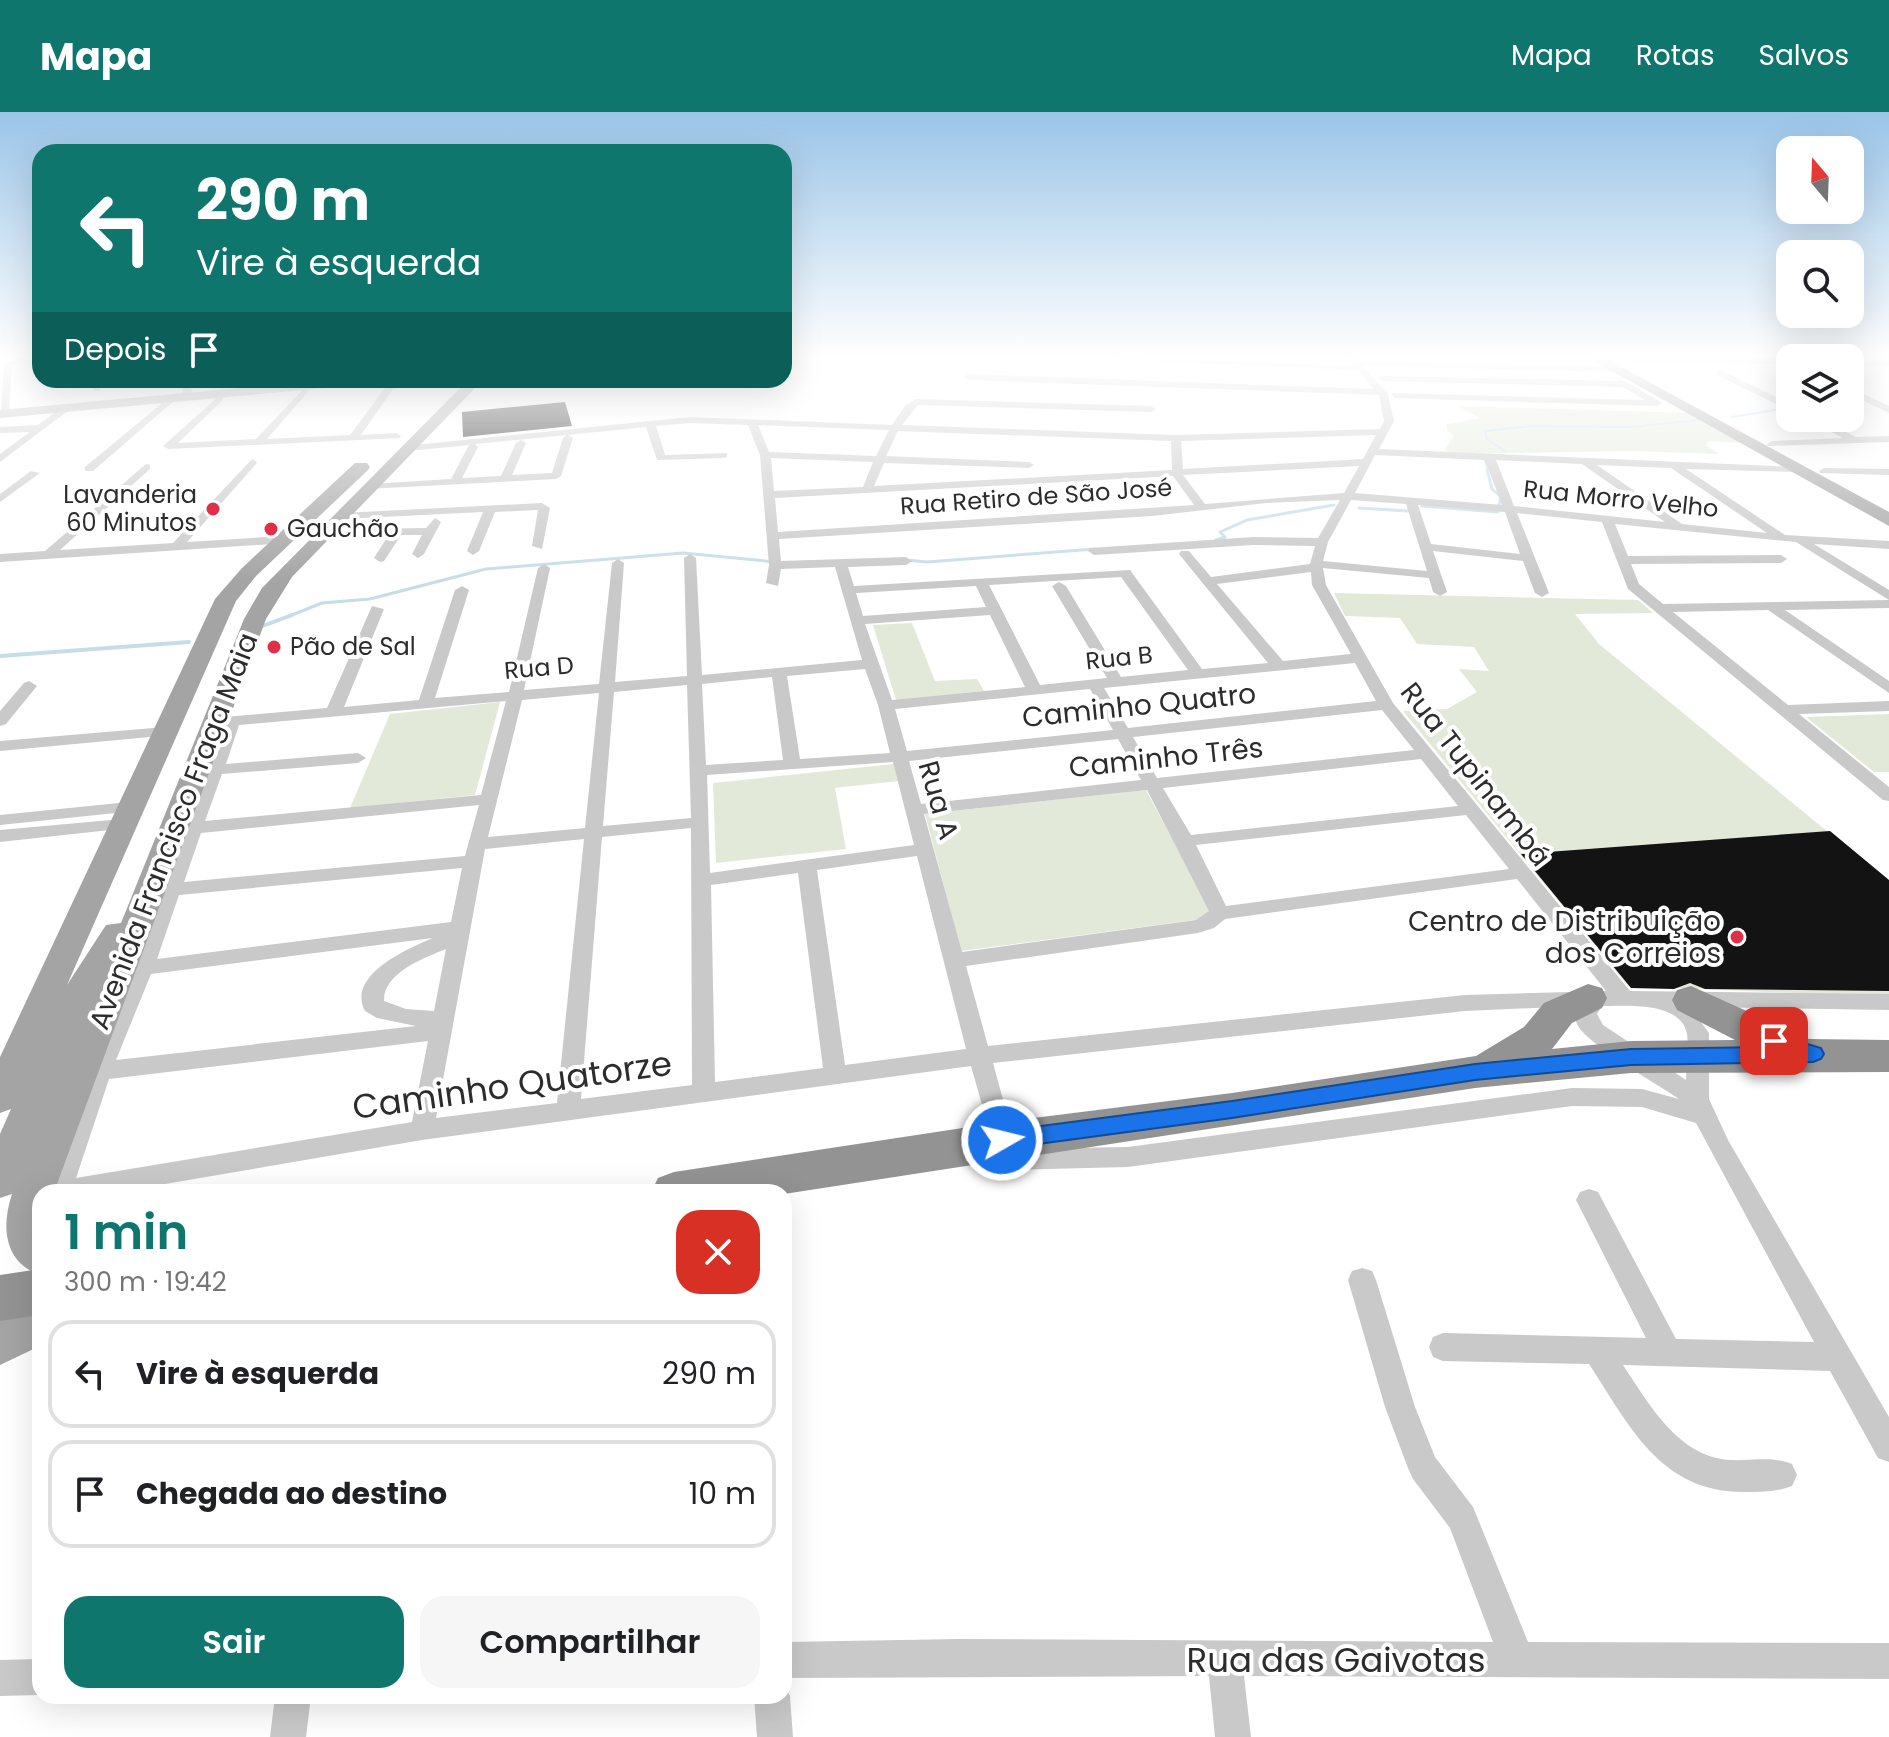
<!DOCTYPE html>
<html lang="pt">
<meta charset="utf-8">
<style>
body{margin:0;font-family:Poppins,sans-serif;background:#f6f6f6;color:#202124;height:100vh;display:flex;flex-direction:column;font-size:30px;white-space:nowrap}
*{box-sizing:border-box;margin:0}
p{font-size:26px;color:#757577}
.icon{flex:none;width:44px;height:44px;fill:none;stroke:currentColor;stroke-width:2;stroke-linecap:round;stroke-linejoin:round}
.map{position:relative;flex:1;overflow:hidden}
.sheet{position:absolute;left:32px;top:1072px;width:760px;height:520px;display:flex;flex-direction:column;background:#fff;border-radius:24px;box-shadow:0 8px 32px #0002}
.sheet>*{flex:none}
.hud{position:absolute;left:32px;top:32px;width:760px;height:244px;border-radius:24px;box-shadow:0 8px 32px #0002;background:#0f766e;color:#fff;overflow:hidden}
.needle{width:52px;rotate:341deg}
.fabs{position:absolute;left:1776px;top:24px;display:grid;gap:16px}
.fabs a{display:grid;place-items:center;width:88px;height:88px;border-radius:16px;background:#fff;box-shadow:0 8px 32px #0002;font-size:40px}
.pin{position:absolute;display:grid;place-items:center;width:68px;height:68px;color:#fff;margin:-34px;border-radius:16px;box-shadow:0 4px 12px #0006}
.me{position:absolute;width:88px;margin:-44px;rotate:82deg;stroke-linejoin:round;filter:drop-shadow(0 0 6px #0008)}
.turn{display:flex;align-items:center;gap:28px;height:168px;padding:0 32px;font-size:36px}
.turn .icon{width:104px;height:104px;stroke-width:2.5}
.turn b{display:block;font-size:56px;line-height:68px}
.then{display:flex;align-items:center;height:76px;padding:0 32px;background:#0003;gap:16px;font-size:30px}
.round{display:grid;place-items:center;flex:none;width:84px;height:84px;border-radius:24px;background:#f6f6f6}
.headline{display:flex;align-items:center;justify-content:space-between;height:136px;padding:0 32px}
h1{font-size:48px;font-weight:600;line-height:60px;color:#0f766e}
.button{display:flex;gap:16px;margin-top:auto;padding:16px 32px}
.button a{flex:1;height:92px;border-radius:24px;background:#0f766e;color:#fff;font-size:32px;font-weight:600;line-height:92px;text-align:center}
.button a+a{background:#f6f6f6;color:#202124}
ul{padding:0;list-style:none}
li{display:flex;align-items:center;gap:24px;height:108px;margin:0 16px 12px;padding:0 16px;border:4px solid #e0e0e0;border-radius:24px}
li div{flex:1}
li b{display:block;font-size:30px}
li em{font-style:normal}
header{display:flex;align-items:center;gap:48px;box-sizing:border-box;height:112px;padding:0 40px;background:#0f766e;color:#fff}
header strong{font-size:38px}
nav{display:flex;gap:44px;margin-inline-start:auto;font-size:28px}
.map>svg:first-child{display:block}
</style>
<header>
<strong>Mapa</strong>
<nav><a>Mapa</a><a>Rotas</a><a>Salvos</a></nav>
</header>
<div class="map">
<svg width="1889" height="1625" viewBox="0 0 1889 1625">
<rect width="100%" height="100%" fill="#fff"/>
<g fill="#e3e9d9">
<polygon points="1457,294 1690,301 1742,331 1708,329 1706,333 1719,342 1631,339 1450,342 1445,337 1454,324 1447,318 1447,312 1480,306"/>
<polygon points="1334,481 1638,488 1653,501 1575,502 1599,532 1889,770 1889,885 1628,874 1403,599 1447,597 1477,580 1459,557 1489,559 1474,535 1417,532 1400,506 1345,504"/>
<polygon points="912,511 935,569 977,567 984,579 896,588 873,513"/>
<polygon points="500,590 475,683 350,696 390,602"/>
<polygon points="1889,602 1889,660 1874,660 1806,605"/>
<polygon points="894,652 898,669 835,676 846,737 716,751 713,671"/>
<polygon points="1146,678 1210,798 1202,807 961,839 925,702"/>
</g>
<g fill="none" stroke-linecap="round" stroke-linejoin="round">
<g stroke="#c5dde9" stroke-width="2">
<polyline points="1769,248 1790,265"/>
<polyline points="1732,305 1787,296"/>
<polyline points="1505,339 1487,327 1485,319 1531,314 1629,315 1700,308"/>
<polyline points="1485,348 1488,359"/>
</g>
<g stroke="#c5dde9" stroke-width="3">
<polyline points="1487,357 1492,377 1501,385 1499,393"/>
<polyline points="1422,394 1498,400"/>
<polyline points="1359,396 1408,399"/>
<polyline points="1216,428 1225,425 1220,420 1247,408 1334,393"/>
<polyline points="906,448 927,450 1095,437"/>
<polyline points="287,505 322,491 370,487 486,457 683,441 776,450"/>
</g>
<g stroke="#c5dde9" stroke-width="4">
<polyline points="260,515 292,503"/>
<polyline points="0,544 189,530"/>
</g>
</g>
<g fill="#131313">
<polygon points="565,290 572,314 463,325 462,300"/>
<polygon points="1830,719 1889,768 1889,879 1705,877 1690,871 1674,877 1631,876 1521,742"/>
</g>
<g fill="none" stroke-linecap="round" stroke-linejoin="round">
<g fill="#c9c9c9" fill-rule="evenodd">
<polygon points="24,244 36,244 12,253 9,297 1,299 4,252"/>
<path d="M 1033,244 L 1353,253 L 1346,244 L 1354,244 L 1358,248 L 1617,255 L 1620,260 L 1363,254 L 1388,282 L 1394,309 L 1379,337 L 1796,355 L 1801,358 L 1800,360 L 1686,357 L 1785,423 L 1889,429 L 1889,437 L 1814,432 L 1889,478 L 1889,496 L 1785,498 L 1889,569 L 1889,581 L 1768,498 L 1673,500 L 1788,593 L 1889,589 L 1889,599 L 1799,602 L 1889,675 L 1889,689 L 1883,688 L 1628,477 L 1602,410 L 1517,401 L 1549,481 L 1542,485 L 1535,481 L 1523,449 L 1433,439 L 1447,480 L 1440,484 L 1433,480 L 1429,466 L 1323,456 L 1326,473 L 1393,591 L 1630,879 L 1889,882 L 1889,898 L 1690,895 L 1709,921 L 1709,987 L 1728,1028 L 1889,1305 L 1889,1350 L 1878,1346 L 1830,1259 L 1623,1253 C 1649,1292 1679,1346 1731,1348 C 1751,1349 1773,1344 1792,1352 L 1797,1363 L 1792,1374 C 1777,1380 1760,1380 1743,1380 C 1660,1380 1629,1313 1589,1252 L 1443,1249 L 1433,1245 L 1429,1235 L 1433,1225 L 1443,1221 L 1646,1226 L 1576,1088 L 1580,1080 L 1589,1077 L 1598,1080 L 1676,1227 L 1814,1230 L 1696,1011 L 1642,995 L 1572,994 L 1128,1055 L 1010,1058 L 976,1051 L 973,1044 L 976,1037 L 994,1035 L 971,954 L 422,1028 L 118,1080 L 42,1080 L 49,1071 L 88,959 L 133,856 L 223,615 L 213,616 L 205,611 L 213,606 L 327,596 L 372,494 L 384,497 L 344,595 L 419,588 L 455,478 L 462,474 L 469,478 L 435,586 L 509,580 L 538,456 L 544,452 L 550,456 L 524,578 L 599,572 L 612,451 L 618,447 L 624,451 L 615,570 L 687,564 L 684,446 L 690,442 L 696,446 L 702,563 L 862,548 L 835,455 L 781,457 L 778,474 L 766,471 L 769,453 L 760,343 L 748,313 L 690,311 L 656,314 L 665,343 L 727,341 L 727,345 L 723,346 L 657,348 L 646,315 L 568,323 L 573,326 L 561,364 L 556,367 L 366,377 L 364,375 L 370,372 L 451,367 L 469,333 L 408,339 L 404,338 L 404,334 L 690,305 L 892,313 L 905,294 L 916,287 L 1151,294 L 1156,297 L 1151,300 L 918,293 L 902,313 L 1176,323 L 1380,317 L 1384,309 L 1379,283 L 968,268 L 964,265 L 968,262 L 1374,277 L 1358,258 ZM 758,313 L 889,318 L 876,344 L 769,340 ZM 898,319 L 1171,329 L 1172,358 L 874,374 L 884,351 L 1029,356 L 1034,353 L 1029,350 L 886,344 ZM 567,323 L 563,326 L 552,361 L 512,363 L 526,331 L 521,328 L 516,331 L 501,364 L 462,366 L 478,335 L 475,332 ZM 1376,323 L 1363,347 L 1183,357 L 1181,329 ZM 1375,343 L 1485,348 L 1502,393 L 1355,381 ZM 771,346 L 873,350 L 863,375 L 774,379 ZM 1496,348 L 1582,352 L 1665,410 L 1514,394 ZM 1597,353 L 1671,356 L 1767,421 L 1682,412 ZM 1359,354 L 1344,381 L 1205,392 L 1183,363 ZM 1173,364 L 1194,393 L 778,420 L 775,386 ZM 1340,388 L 1318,426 L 1253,425 L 1090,436 L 1088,439 L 1094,443 L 1253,433 L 1315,434 L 1310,452 L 1211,465 L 1189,439 L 1181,439 L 1179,442 L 1268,551 L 1202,557 L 1130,458 L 854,474 L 848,455 L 906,453 L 912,449 L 906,445 L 781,449 L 779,427 L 1152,404 L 1266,391 ZM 1351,388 L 1406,392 L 1427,459 L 1323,449 L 1328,430 ZM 1418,393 L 1505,400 L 1520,442 L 1431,432 ZM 1615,412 L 1796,430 L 1889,488 L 1663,492 L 1639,472 L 1631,452 L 1781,451 L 1787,447 L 1781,443 L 1628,444 ZM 1311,460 L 1312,473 L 1351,542 L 1283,549 L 1217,472 ZM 1121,465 L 1188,558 L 1121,565 L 1066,474 L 1059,470 L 1052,474 L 1107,566 L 1040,573 L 989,473 ZM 976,474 L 986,495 L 863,504 L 856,481 ZM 990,503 L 1025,575 L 892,588 L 865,512 ZM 1355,551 L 1376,589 L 1128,616 L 1104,576 ZM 865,557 L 878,593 L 890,641 L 800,647 L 787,564 ZM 772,565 L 783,648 L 706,653 L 702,572 ZM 687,573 L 691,706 L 603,714 L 614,580 ZM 1090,577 L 1113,618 L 907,639 L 895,597 ZM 599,581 L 585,716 L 488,725 L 522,588 ZM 506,589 L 481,683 L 205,709 L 222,662 L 358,651 L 366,646 L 358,641 L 226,652 L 239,613 ZM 1382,598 L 1414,638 L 1157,666 L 1133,625 ZM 1118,627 L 1141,668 L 921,692 L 909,649 ZM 1421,647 L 1458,694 L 1191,723 L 1163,676 ZM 893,650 L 914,733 L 710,761 L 707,663 ZM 1147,678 L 1209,799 L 1196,808 L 962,840 L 924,702 ZM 479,693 L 465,744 L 184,770 L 201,721 ZM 1466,703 L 1509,757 L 1226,794 L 1196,733 ZM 691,716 L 692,973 L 581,987 L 602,725 ZM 584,727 L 557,991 L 436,1006 L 485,737 ZM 917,744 L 966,937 L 845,953 L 817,758 ZM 462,756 L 451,810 L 157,847 L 179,783 ZM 798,761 L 823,956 L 715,970 L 711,773 ZM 1517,767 L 1606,879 L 1465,883 L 988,934 L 966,854 L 1198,821 L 1214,816 L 1225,807 ZM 433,826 C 409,836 346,863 365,899 L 377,906 L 416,914 L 116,948 L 151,862 ZM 446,837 L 434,899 L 406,897 L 384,889 C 383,861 424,846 446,837 ZM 1579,894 C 1575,900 1574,905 1577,912 C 1585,931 1659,973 1679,987 L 1642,977 L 1572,976 L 1128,1035 L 1005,1037 L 1011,1035 L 1014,1028 L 993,951 L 1465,899 ZM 1602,894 C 1626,894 1681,889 1687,922 C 1689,936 1686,954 1686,968 L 1603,913 L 1597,902 ZM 428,929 L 412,1010 L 76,1066 L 109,967 Z"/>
<polygon points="1611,244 1790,246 1790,252 1608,249"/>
<polygon points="1850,247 1889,248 1889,254 1850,253"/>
<polygon points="1717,259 1723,259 1790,292 1790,299 1717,263"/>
<polygon points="1379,264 1625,269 1662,291 1657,294 1394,286 1391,281 1645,288 1623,275 1382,269"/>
<polygon points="92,268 100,268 100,279 94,279"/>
<polygon points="179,268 187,268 193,281 188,287 180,285 183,281"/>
<polygon points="391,268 398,270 361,323 396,321 401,324 400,326 168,337 163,334 220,283 223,288 178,331 256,327 305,275 308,280 267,327 350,323"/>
<polygon points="1850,275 1889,294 1889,301 1850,282"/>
<polygon points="172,283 175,288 93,359 85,359 85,355"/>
<polygon points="65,293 73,295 0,350 0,342 30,320 0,321 0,315 38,313"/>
<polygon points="1805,306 1818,306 1856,325 1889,324 1889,330 1768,334 1767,332 1772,329 1843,326"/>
<polygon points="252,347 257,350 256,352 187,430 282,424 286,425 286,431 0,450 0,442 45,439 146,352 150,353 150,357 60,438 173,431"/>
<polygon points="1824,356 1889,357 1889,363 1820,361 1819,359"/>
<polygon points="31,359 40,361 0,390 0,382"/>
<polygon points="542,391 550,396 542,437 532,434 538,398 495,400 479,439 473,443 467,439 483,400 342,407 336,404 342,401"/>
<polygon points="435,406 441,410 424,442 418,446 412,442 422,423 401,423 384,449 380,450 374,446 388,424 361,425 355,421 361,417 426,416"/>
<polygon points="29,569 37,574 6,612 0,614 0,599 24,571"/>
<polygon points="165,615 171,617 171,623 0,639 0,629"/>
<polygon points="129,690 138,695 135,699 0,713 0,703"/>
<polygon points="122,707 128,708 131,712 128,716 0,730 0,718"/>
<polygon points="1362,1156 1372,1159 1376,1168 1415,1295 1435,1345 1473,1395 1528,1530 1889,1531 1889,1567 1244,1564 1251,1625 1215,1625 1209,1564 784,1566 784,1530 960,1527 1493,1530 1450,1416 1413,1367 1408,1356 1385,1295 1348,1168 1352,1159"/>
<polygon points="40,1547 40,1583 0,1584 0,1548"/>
<polygon points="784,1571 790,1584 793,1625 757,1625 754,1584 784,1584"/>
<polygon points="275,1584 311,1584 306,1625 270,1625"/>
</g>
<polygon fill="#b6b6b6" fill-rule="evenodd" points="328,268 375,268 369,272 0,306 0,298"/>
<g fill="#a4a4a4" fill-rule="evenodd">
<polygon points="1585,244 1601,244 1889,400 1889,414"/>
<path d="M 468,268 L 483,268 L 292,465 L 266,507 L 54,1080 L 40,1080 L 40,1163 C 4,1150 1,1115 12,1082 L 0,1086 L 0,1022 L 11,997 L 0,1001 L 0,945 L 215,487 L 242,456 L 355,351 L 367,351 L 370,355 L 367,359 L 256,464 L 236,489 L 67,873 L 106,813 L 121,811 L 244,507 L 262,476 Z"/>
<polygon points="40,1190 40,1234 0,1253 0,1208"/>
</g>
<g fill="#939393" fill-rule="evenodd">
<polygon points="1588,872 1602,876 1607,886 1602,896 1572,911 1552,937 1631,929 1735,928 1677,898 1672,888 1677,878 1691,874 1809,927 1889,928 1889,960 1631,961 1475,976 784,1082 651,1080 658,1066 674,1060 1002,1010 1232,981 1476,944 1524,915 1544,891"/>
<polygon points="40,1157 40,1203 0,1209 0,1163"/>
</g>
</g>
<linearGradient id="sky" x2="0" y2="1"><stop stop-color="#9ac4e8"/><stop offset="0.52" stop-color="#fff"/><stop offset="1" stop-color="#fff" stop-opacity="0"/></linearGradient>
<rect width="1889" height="471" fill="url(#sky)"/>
<polygon fill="#1a73e8" stroke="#114b97" stroke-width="2" points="1774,922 1821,936 1824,942 1821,947 1813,950 1631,953 1475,968 1232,1006 1002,1037 994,1035 990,1028 994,1022 1002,1019 1232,989 1475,952 1631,937 1768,935 1764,929 1767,924"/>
<g fill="#e03047" stroke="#fff" stroke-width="3">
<circle cx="213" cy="397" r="8"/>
<circle cx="271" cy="417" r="8"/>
<circle cx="274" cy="535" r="8"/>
<circle cx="1737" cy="825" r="8"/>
</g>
<g text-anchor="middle" stroke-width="8" stroke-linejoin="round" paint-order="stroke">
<g font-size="24" fill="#2c2c2c" stroke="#fff" text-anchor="start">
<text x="197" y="391" text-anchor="end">Lavanderia<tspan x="197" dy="28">60 Minutos</tspan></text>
<text x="287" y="425">Gauchão</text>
<text x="290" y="543">Pão de Sal</text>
</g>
<g font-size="24" fill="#2c2c2c" stroke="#fff">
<text transform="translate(1036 385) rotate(-4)" y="8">Rua Retiro de São José</text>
<text transform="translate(1621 387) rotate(6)" y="8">Rua Morro Velho</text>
<text transform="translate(1119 546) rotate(-6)" y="8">Rua B</text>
<text transform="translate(539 556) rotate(-5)" y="8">Rua D</text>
</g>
<g font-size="28" fill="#2c2c2c" stroke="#fff">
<text transform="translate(1139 593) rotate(-6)" y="10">Caminho Quatro</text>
<text transform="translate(1166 645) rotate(-6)" y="10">Caminho Três</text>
<text transform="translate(1476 662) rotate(52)" y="10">Rua Tupinambá</text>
<text transform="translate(939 688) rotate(74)" y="10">Rua A</text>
<text transform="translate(173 719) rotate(-69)" y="10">Avenida Francisco Fraga Maia</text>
</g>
<g font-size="28" fill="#2c2c2c" stroke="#fff" text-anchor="end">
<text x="1721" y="819">Centro de Distribuição<tspan x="1721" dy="32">dos Correios</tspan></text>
</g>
<g font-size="34" fill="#2c2c2c" stroke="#fff">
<text transform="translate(512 973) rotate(-8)" y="12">Caminho Quatorze</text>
<text x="1336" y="1560">Rua das Gaivotas</text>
</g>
</g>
</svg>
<div class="fabs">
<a><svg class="needle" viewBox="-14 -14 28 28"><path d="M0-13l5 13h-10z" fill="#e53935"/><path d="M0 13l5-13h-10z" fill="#757577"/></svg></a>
<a><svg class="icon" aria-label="search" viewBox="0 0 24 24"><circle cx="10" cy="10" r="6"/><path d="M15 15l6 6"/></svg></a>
<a><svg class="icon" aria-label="layers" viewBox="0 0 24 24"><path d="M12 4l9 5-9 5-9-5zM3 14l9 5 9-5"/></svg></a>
</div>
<div class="pin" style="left:1774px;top:929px;background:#d93025"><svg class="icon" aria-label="arrive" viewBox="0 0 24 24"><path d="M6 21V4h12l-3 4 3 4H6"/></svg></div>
<svg class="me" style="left:1002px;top:1028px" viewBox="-20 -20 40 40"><circle r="17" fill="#1a73e8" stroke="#fff" stroke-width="3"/><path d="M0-11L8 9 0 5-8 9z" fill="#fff"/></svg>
<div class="hud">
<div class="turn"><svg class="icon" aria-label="left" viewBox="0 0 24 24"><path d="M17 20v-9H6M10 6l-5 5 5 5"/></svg><div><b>290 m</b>Vire à esquerda</div></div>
<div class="then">Depois<svg class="icon" aria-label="arrive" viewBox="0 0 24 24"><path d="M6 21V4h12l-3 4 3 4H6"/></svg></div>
</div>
<section class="sheet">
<div class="headline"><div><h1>1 min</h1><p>300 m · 19:42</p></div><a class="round" style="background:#d93025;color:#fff"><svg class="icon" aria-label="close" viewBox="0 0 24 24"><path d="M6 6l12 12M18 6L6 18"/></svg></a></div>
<ul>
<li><svg class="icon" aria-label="left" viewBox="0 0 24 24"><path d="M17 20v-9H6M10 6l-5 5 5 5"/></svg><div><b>Vire à esquerda</b></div><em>290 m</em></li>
<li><svg class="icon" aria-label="arrive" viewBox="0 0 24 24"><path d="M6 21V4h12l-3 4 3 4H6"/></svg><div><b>Chegada ao destino</b></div><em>10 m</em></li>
</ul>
<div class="button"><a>Sair</a><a>Compartilhar</a></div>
</section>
</div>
